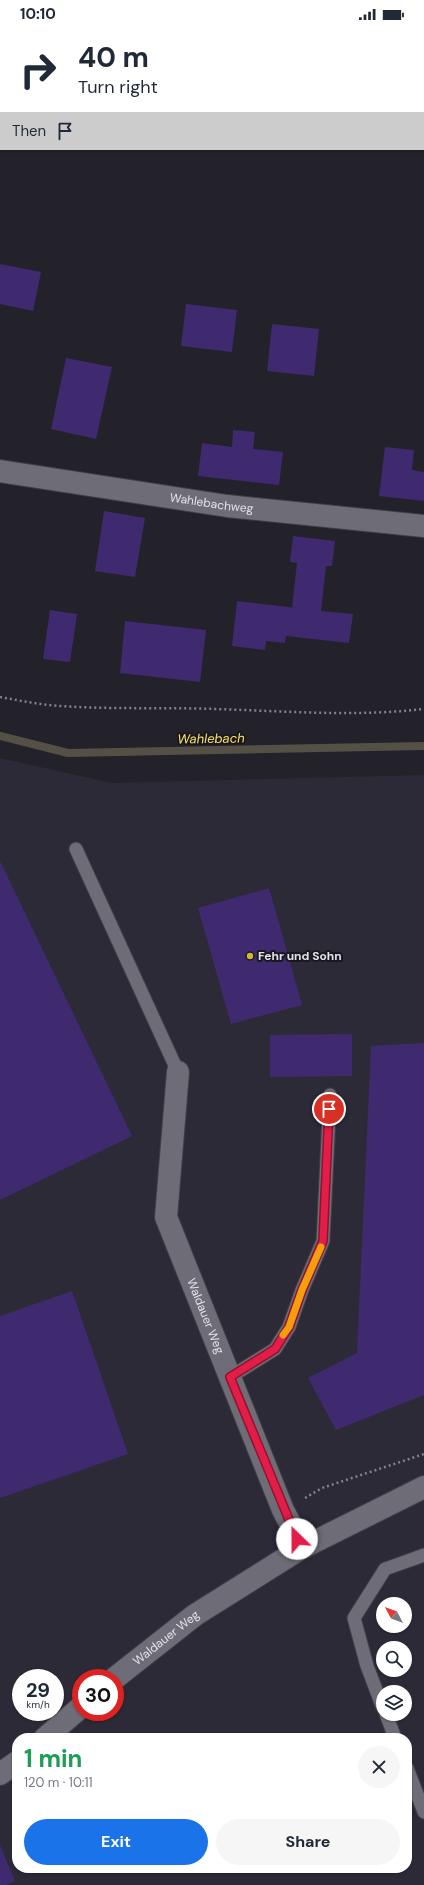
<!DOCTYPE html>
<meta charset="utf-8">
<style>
body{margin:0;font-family:"DM Sans",sans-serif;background:#f6f6f7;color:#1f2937;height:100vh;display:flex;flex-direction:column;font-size:15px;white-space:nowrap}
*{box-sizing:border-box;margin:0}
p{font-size:13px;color:#747a83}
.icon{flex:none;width:22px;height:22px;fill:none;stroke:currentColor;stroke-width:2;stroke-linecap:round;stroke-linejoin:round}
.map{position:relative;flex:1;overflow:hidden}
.panel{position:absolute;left:12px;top:1705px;width:400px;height:140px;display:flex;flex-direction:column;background:#fff;border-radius:16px;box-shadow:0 1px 3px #0004}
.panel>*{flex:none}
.guide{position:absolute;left:0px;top:0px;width:424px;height:122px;box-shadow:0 1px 3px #0004;background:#fff;color:#1f2937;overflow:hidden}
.needle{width:26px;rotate:311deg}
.tools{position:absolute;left:376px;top:1569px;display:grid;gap:8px}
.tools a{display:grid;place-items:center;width:36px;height:36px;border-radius:50%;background:#fff;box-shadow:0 1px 3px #0004;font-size:20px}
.speed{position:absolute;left:12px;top:1641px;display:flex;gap:8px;font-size:20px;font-weight:700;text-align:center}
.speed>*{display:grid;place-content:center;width:52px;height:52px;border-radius:50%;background:#fff;box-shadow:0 1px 3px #0004;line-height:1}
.speed small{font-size:10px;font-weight:400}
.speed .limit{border:6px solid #d22;background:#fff;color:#111}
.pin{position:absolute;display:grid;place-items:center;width:34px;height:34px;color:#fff;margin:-17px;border:2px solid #fff;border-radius:50%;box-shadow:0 1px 4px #0007}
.me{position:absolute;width:44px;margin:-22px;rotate:337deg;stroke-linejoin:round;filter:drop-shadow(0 0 3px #0008)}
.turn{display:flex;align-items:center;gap:14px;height:84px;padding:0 12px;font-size:18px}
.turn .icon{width:52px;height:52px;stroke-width:2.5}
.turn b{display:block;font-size:28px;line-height:34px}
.then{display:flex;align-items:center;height:38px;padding:0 12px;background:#0003;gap:8px;font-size:15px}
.round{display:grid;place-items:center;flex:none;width:42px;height:42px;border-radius:21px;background:#f6f6f7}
.overview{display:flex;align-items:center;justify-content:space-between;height:68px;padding:0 12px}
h1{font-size:24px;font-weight:700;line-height:30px;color:#1e9e55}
.action{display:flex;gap:8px;margin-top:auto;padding:8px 12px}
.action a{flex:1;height:46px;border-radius:24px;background:#1a73e8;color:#fff;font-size:16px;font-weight:700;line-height:46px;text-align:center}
.action a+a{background:#f6f6f7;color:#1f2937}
.status{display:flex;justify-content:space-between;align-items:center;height:28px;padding:0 20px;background:#fff;direction:ltr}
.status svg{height:11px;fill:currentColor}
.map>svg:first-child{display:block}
</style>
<div class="status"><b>10:10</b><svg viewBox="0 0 49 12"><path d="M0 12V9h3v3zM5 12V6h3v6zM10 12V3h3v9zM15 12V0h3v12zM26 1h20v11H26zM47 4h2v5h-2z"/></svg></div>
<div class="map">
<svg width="424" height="1857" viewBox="0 0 424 1857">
<rect width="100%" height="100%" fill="#23212a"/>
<path fill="#2d2a38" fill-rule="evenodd" d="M 0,730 L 112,755 L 424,747 L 424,1857 L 0,1857 ZM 383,1576 L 405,1576 L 405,1598 L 383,1598 ZM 383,1620 L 405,1620 L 405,1642 L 383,1642 ZM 21,1650 L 55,1650 L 55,1684 L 21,1684 ZM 81,1650 L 115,1650 L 115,1684 L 81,1684 ZM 383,1664 L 405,1664 L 405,1686 L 383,1686 ZM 17,1710 L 407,1710 L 407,1840 L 17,1840 Z"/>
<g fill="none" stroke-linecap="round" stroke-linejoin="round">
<polyline stroke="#545046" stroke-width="8" points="0,708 68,725 424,718"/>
</g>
<g fill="#3f2a70">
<polygon points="0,236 41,244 33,283 0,276"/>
<polygon points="186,276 237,282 232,324 181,318"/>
<polygon points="272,296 319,301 314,348 267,343"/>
<polygon points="66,330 112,339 96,411 51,401"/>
<polygon points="233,402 255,404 253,421 283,424 279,457 198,448 202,415 232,419"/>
<polygon points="385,419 414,422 412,442 424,444 424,473 379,468"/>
<polygon points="104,483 145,490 135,549 95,543"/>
<polygon points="293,508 335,513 332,538 326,538 321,583 353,586 349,615 286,608 285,615 266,613 265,622 232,618 237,573 297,580 292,579 297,535 290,534"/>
<polygon points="50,582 77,586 70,634 43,631"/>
<polygon points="125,593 206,602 200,654 120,645"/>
<polygon points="0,833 132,1108 0,1172"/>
<polygon points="269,860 302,977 231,996 198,880"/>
<polygon points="352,1006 352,1048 270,1049 270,1007"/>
<polygon points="424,1015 424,1367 336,1402 308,1350 357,1325 371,1018"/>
<polygon points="72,1263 128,1426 0,1470 0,1288"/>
<polygon points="0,1817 15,1853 6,1857 0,1857"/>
</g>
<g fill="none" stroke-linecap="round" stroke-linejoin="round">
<g stroke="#403f45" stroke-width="15">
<g id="service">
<polyline points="76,821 178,1044"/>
<polyline points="230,1349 275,1321 289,1299 302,1262 323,1213 330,1067"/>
<polyline points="383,1680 367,1638 354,1590 385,1541 424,1527"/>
<polyline points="386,1686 395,1710"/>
<polyline points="407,1740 424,1784"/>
</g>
</g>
<g stroke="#403f45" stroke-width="24">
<g id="minor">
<polyline points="417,1 417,0"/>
<path id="s1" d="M 0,443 L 227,478 L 424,498"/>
<path id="s2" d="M 178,1044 L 166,1189 L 283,1482 L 293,1501 L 300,1521"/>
</g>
</g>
<g stroke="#403f45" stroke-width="24">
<g id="tertiary">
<path id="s3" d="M 115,1650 L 195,1587 L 300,1521 L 424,1459"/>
<polyline points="45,1710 81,1679"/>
<polyline points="0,1746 17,1734"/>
</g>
</g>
<g stroke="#403f45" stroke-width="24">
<g id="secondary">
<polyline points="248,0 255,1"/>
<polyline points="423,28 424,28"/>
</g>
</g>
<g stroke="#84828a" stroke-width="2.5" stroke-dasharray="2 3" stroke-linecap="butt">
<polyline points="362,0 368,1"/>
<path d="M 0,669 C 16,672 32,675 48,677 C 104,682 159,679 215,681 C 285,683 354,689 424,681"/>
<polyline points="305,1470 322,1460 424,1426"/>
</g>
<use href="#service" stroke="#6e6d77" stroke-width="13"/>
<use href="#minor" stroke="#6e6d77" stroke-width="22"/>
<use href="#tertiary" stroke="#6e6d77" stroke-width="22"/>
<use href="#secondary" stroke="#6e6d77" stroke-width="22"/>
</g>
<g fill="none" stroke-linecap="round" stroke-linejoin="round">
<g stroke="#92132f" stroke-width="10">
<polyline id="route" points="297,1511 230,1349 275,1321 289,1299 302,1262 323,1213 329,1081"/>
</g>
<use href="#route" stroke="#e11d48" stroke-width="7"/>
<polyline stroke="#f59e0b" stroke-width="7" points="283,1307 289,1299 302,1262 321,1219"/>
</g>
<circle fill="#d1b736" stroke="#191820" stroke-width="1.5" cx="250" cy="928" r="4"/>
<g text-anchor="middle" stroke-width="4" stroke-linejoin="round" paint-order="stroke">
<g font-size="12" fill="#e3e2e8" stroke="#191820">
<text dy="4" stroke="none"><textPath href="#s1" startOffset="214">Wahlebachweg</textPath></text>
<text dy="4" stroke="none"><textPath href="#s2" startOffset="252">Waldauer Weg</textPath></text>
<text dy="4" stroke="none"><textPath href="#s3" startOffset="65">Waldauer Weg</textPath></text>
</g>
<g font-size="12" font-weight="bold" fill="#e3e2e8" stroke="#191820" text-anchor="start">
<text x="258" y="932">Fehr und Sohn</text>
</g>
<g font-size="13" font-style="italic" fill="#fde267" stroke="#191820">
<text transform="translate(211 710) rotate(-1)" y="5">Wahlebach</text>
</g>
</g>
</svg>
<div class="tools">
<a><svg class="needle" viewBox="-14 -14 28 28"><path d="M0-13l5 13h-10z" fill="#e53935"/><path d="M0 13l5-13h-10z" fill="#747a83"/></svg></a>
<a><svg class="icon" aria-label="search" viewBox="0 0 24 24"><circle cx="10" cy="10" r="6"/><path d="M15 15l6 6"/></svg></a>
<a><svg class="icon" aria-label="layers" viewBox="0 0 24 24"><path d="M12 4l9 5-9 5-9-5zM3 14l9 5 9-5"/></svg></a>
</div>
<div class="speed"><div>29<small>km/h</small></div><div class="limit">30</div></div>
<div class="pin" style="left:329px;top:1081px;background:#d93025"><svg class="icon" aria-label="arrive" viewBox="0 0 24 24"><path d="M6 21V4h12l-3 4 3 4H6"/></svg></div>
<svg class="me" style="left:297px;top:1511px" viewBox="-20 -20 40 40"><circle r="19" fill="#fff"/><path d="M0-13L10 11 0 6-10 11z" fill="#e11d48"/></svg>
<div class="guide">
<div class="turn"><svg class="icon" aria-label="right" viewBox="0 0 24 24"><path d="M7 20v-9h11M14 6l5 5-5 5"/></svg><div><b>40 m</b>Turn right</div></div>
<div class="then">Then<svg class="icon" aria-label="arrive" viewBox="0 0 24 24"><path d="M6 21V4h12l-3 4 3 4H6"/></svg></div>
</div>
<section class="panel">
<div class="overview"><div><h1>1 min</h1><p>120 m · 10:11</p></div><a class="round"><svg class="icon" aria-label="close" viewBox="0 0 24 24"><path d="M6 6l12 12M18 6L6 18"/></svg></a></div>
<div class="action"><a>Exit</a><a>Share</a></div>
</section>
</div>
